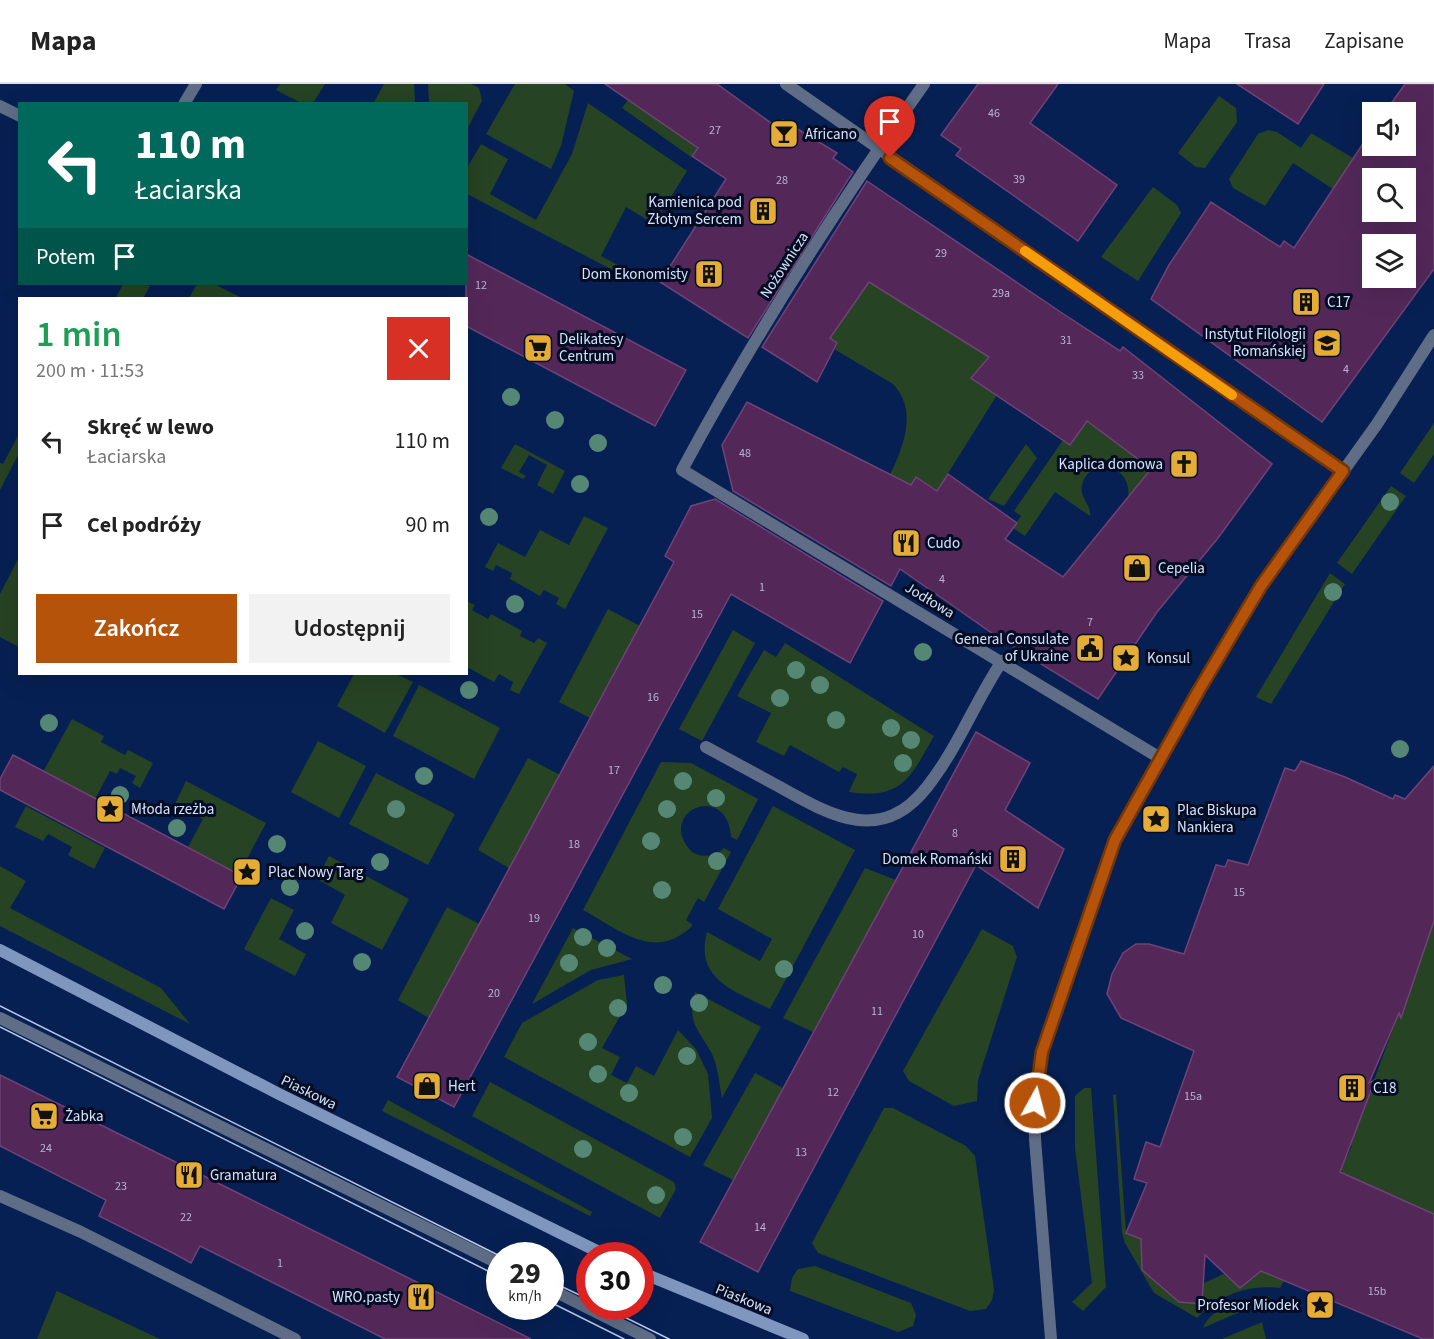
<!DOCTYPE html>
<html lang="pl">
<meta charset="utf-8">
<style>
body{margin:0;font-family:"Source Sans 3",sans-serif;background:#f2f2f2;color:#222;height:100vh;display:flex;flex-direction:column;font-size:22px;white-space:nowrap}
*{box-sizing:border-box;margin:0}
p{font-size:20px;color:#767676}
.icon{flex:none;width:33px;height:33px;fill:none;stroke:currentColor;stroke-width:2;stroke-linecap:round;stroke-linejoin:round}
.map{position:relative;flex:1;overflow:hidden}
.drawer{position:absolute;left:18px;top:213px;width:450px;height:378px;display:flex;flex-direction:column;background:#fff;border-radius:0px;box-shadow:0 6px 24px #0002}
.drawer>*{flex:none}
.guide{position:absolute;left:18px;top:18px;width:450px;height:183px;border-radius:0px;box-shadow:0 6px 24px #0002;background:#00695c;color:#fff;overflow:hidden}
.controls{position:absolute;left:1362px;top:18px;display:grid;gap:12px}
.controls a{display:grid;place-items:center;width:54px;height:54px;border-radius:0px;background:#fff;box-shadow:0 6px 24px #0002;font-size:30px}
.speed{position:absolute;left:486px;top:1158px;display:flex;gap:12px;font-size:30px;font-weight:700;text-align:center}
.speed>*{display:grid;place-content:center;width:78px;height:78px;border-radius:50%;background:#fff;box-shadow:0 6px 24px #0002;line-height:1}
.speed small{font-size:15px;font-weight:400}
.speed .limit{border:9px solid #d22;background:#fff;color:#111}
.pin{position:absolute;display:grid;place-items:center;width:51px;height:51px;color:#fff;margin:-62px -26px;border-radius:50% 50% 50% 0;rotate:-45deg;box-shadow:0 0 6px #0007}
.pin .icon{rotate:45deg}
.me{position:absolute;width:66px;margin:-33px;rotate:7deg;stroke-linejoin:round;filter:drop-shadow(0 0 4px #0008)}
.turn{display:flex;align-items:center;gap:21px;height:126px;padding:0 18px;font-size:27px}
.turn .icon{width:78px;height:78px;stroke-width:2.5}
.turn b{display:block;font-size:42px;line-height:51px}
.then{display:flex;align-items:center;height:57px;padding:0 18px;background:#0003;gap:12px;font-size:22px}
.round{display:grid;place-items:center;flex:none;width:63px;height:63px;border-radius:0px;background:#f2f2f2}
.overview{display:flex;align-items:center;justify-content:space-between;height:102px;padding:0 18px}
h1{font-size:36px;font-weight:600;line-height:45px;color:#1e9e55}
.primary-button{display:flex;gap:12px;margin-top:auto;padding:12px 18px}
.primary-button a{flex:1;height:69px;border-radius:0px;background:#b45309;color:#fff;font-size:24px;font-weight:600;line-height:69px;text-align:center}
.primary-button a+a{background:#f2f2f2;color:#222}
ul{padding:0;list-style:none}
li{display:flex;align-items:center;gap:18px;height:84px;padding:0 18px}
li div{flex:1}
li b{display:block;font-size:22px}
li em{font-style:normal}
header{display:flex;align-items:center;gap:36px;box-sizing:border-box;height:84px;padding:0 30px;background:#fff;border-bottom:2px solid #e0e0e0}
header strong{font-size:28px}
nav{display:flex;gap:33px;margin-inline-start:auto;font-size:21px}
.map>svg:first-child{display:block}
</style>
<header>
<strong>Mapa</strong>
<nav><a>Mapa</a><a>Trasa</a><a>Zapisane</a></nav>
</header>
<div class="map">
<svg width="1434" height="1255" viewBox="0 0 1434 1255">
<rect width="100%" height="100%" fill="#062053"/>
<g fill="#264323">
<polygon points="280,0 325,0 313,19 301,19 276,6"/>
<polygon points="384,0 414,0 415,19 374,18"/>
<polygon points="428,0 471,0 479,4 482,17 467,45 466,20 429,19"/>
<polygon points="515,0 565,0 574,7 561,62 551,85 486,50"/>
<polygon points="1219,12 1236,24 1237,38 1205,84 1196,83 1178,69"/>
<polygon points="629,15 698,64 691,73 622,24"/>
<polygon points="588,19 687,87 654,140 626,123 601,172 629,187 624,192 467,110 467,84 481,60 508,75 490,110 536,136 572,70"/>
<polygon points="1268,46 1277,48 1301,64 1311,49 1353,74 1333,105 1293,79 1265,122 1233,104 1229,95 1258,50"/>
<polygon points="1153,103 1177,121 1181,129 1138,197 1101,173"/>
<path d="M 869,198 L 953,246 L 989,273 L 972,294 L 997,311 L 937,407 L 916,393 L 896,423 L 879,413 C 895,380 924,333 893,300 L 834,265 L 837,259 L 828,252 L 832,251 Z"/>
<polygon points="123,200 144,200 150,202 143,214 116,214"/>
<polygon points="197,200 214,200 242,214 189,214"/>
<path d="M 1087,337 L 1166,397 L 1128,415 C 1134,381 1090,370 1082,401 C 1079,413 1092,422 1090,432 L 1055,408 L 1025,452 L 1013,444 L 1021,432 L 1014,427 L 1063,356 Z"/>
<polygon points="1434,339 1434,370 1414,399 1400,389"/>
<polygon points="19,350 19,369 0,406 0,379 3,380"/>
<polygon points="515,360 565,387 553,410 537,401 547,381 529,371 519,388 526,392 523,395 501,384"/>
<polygon points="1026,360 1037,374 1004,422 988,415"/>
<polygon points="1391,402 1406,412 1352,490 1337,479"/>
<polygon points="584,432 608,444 565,525 556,520 559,514 544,506 540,512 510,495 512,489 496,481 493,487 485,483 498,459 525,473 540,446 569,461"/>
<polygon points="19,473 20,563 19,563 0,553 0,510"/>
<polygon points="1330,489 1345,500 1271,620 1256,613"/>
<polygon points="466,517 475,521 472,526 488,535 491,530 522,547 520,552 534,559 538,554 547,559 519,610 510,606 513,598 499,590 494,598 467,583"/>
<polygon points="608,525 640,542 590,634 559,618"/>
<polygon points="733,546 755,559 702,657 679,645"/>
<path d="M 785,559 L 934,652 C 910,694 902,716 849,708 L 857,690 L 843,683 L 839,688 L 790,661 L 784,672 L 756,658 L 771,629 L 737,612 L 764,566 L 776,573 Z"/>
<polygon points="354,590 396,590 413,598 385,649 337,622"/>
<polygon points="419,601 500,644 474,695 393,652"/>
<polygon points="72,635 104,652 101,658 125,671 128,666 153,679 140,704 132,699 136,692 120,684 117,690 110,687 95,715 43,688"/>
<polygon points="318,657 366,682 339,734 291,708"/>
<polygon points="528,674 560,691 509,784 478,766"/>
<path d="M 661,678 L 691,679 L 758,715 L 737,756 L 731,753 C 728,703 670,721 683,755 C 686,762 691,769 699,771 C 709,773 717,771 724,764 L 731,768 L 704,818 L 698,814 L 686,836 L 693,841 C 655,879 620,846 583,826 Z"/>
<polygon points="376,689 455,730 428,781 349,740"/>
<polygon points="186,697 266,739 239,790 188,763 203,735 175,720"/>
<polygon points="26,722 105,764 94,785 68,771 72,763 48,750 43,757 15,743"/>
<path d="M 773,722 L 855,766 L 770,925 C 736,907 694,896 707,848 L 760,877 L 772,855 L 718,825 Z"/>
<polygon points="329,772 409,815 382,866 331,839 345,811 317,795"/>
<polygon points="0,782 26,797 10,824 161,904 190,940 0,842"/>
<polygon points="865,784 896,796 813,948 783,934"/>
<polygon points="271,814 294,826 279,855 306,870 295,892 244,865"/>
<polygon points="447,823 479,840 429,934 398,916"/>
<polygon points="1433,837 1434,837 1434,1133 1341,1091 1343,1088 1340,1086 1352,1062 1350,1061"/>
<polygon points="573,844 632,875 591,886 532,920"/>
<polygon points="982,845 1013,862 1017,873 978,996 977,1017 954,1022 909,997 903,987"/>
<polygon points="624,891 627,920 602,964 620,973 611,991 627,999 636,982 654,992 678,946 696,965 708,990 712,1034 690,1073 504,973 522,939 598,896"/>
<path d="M 695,908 L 761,943 L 722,1014 C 719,1000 718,981 711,968 C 697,943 687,939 695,908 Z"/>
<polygon points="755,989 783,1004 733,1096 703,1081"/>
<polygon points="490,998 674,1098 676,1105 660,1134 472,1032"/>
<polygon points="1084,1004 1091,1004 1106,1203 1083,1227 1072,1218 1092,1199 1075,1064 1075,1012"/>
<path d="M 1116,1010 L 1126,1149 L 1155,1160 L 1158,1200 L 1195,1219 L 1202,1220 L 1204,1199 L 1224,1190 L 1240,1204 L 1245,1200 L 1235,1173 L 1285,1195 L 1280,1204 C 1248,1200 1219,1211 1197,1234 L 1154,1209 L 1125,1159 L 1122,1149 L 1113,1011 Z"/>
<polygon points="388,1016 592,1128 590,1132 382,1027"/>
<polygon points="884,1024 893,1024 966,1062 975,1072 994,1206 992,1216 986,1225 970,1227 818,1169 812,1159"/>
<polygon points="815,1182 911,1219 916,1231 913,1242 898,1248 790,1207 792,1194 798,1185"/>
<polygon points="57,1206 57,1207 160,1255 37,1255"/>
<path d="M 1269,1212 L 1269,1215 L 1203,1244 C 1213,1220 1246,1215 1269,1212 Z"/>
<polygon points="1262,1238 1266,1255 1222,1255"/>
</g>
<g fill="#532859" stroke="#704277" stroke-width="1.5" fill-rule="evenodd">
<polygon points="605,0 717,0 778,44 783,36 837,69 833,74 853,88 748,254 660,198 726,95 692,72 698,64"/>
<polygon points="978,0 1058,0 1030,39 1117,101 1078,157 956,71 961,65 941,51"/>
<polygon points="1237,0 1324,0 1298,40"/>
<path d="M 1405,0 L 1434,0 L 1434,185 L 1322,338 L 1151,215 L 1169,181 L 1211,118 L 1280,163 L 1284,157 L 1294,164 L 1372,46 L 1372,62 L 1406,62 L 1406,28 L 1385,28 ZM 1372,94 L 1406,94 L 1406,128 L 1372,128 ZM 1372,160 L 1406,160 L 1406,194 L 1372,194 Z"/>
<polygon points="867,97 1062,229 1120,267 1123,263 1272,380 1218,454 1157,528 1098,615 1002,556 900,485 891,502 733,407 722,361 747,318 911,401 916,393 937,407 948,390 1017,439 1005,455 1063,493 1151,385 1087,337 1070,361 971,294 989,273 869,198 830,254 837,259 817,298 762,263"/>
<polygon points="466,170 686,286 655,342 466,242"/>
<polygon points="715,415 883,517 850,579 731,510 454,1023 397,993 674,478 665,472 691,422"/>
<polygon points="976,648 1030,679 1005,726 1064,765 1038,824 976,781 758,1188 700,1158"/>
<polygon points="13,671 242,792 224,825 0,706 0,695"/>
<polygon points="1301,677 1345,693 1393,715 1395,711 1405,715 1434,682 1434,837 1401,934 1399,929 1369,999 1375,996 1340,1088 1434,1130 1434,1255 1423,1255 1261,1187 1240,1204 1205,1171 1202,1220 1179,1218 1142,1186 1141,1155 1126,1149 1147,1099 1134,1095 1146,1058 1160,1063 1194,967 1121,934 1107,910 1112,890 1123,869 1136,860 1149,860 1184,870 1216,781 1225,783 1228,776 1248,781 1285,684 1295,687"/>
<polygon points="0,991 236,1108 531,1255 385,1255 200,1162 191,1179 173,1169 99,1132 106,1116 0,1062"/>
</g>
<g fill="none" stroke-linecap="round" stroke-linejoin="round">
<g stroke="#5f6d86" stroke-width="12">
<polyline points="0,934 500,1180"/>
<polyline points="550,1205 650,1255"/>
</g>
<g stroke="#5f6d86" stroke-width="12">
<polyline points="786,0 1343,387"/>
<path d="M 924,0 C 836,124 754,252 682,386 L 1160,674"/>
<polyline points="184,20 196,0"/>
<polyline points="0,22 20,32"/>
<path d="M 706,663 C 730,676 754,689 778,702 C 830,731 881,762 927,703 C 957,665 975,618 1002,577"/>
<polyline points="0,1112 81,1148 295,1255"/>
<polyline points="1051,1255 1035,1055 1035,1019 1042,968 1115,756 1199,606 1261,502 1377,340 1434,251"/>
</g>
<g stroke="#7f96be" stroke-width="12">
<polyline points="0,866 279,1010 607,1172"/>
<polyline points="640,1188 803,1255"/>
</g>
<g stroke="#bacae7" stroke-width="1.5">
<polyline points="0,922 500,1172"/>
<polyline points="0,943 500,1193"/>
<polyline points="550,1197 590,1216"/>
<polyline points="550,1218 624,1255"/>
<polyline points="602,1222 669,1255"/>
</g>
</g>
<g fill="#568774">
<circle cx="511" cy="313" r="9"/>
<circle cx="555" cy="336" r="9"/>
<circle cx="598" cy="359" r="9"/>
<circle cx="580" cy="400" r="9"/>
<circle cx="1390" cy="418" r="9"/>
<circle cx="489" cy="433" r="9"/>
<circle cx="1333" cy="508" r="9"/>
<circle cx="515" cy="520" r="9"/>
<circle cx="923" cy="568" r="9"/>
<circle cx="796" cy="586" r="9"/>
<circle cx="820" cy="601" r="9"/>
<circle cx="469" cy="606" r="9"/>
<circle cx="780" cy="614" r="9"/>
<circle cx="836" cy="636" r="9"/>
<circle cx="49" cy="639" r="9"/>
<circle cx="891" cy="644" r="9"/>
<circle cx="911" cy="656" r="9"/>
<circle cx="1400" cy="665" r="9"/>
<circle cx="903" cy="679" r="9"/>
<circle cx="424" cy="692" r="9"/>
<circle cx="683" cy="697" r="9"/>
<circle cx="120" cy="711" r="9"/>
<circle cx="716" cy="714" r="9"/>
<circle cx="396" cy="725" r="9"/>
<circle cx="667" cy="725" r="9"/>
<circle cx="177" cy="744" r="9"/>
<circle cx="651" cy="757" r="9"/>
<circle cx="277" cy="760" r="9"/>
<circle cx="717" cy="777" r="9"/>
<circle cx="380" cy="778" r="9"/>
<circle cx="290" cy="803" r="9"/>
<circle cx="662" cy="806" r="9"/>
<circle cx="305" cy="847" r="9"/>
<circle cx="583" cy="853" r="9"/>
<circle cx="607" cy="864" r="9"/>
<circle cx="362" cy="878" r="9"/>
<circle cx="569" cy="879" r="9"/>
<circle cx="784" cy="885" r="9"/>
<circle cx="663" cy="901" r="9"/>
<circle cx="699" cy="919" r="9"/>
<circle cx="618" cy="924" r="9"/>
<circle cx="588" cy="958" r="9"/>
<circle cx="687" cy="972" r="9"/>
<circle cx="598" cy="990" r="9"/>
<circle cx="629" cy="1009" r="9"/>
<circle cx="683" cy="1053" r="9"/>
<circle cx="583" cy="1065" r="9"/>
<circle cx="656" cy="1111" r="9"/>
</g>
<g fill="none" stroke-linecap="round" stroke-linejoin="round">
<g stroke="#753606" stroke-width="15">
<polyline id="route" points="890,74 1343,387 1261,502 1199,606 1115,756 1042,968 1035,1019"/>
</g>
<use href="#route" stroke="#b45309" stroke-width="10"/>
<polyline stroke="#f59e0b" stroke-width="10" points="1025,167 1232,311"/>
</g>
<defs>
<g id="bar-square" transform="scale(1.5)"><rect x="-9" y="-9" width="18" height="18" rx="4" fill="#e5ad35" stroke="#030c22"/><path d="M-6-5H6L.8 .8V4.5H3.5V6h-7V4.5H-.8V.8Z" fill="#111"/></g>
<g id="building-square" transform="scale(1.5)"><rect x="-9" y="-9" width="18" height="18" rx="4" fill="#e5ad35" stroke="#030c22"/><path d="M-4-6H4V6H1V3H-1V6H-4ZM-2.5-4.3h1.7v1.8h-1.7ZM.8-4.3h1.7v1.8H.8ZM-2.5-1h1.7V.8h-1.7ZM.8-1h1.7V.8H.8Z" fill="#111"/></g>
<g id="university-square" transform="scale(1.5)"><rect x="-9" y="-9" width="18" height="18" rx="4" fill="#e5ad35" stroke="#030c22"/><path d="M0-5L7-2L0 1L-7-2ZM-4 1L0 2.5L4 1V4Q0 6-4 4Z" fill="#111"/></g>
<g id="supermarket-square" transform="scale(1.5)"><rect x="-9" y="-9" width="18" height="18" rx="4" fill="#e5ad35" stroke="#030c22"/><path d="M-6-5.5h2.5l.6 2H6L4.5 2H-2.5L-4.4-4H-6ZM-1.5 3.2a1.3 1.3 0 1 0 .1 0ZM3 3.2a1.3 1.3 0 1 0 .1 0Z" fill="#111"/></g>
<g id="church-square" transform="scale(1.5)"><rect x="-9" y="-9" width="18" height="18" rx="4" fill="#e5ad35" stroke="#030c22"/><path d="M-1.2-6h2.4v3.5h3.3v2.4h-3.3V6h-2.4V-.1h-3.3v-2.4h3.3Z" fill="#111"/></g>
<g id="restaurant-square" transform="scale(1.5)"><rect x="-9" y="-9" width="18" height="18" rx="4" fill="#e5ad35" stroke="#030c22"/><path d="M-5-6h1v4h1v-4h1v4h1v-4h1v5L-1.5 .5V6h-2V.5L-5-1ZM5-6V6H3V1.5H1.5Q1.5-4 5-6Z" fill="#111"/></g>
<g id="shop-square" transform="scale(1.5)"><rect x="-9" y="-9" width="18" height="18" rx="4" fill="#e5ad35" stroke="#030c22"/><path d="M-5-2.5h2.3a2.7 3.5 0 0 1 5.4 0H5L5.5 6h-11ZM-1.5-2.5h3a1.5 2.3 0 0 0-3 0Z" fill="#111"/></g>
<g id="civic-square" transform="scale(1.5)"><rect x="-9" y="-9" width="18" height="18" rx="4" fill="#e5ad35" stroke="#030c22"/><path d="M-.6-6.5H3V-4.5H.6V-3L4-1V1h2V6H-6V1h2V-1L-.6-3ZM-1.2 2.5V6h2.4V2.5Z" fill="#111"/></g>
<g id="sight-square" transform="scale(1.5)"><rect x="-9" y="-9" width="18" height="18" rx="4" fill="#e5ad35" stroke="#030c22"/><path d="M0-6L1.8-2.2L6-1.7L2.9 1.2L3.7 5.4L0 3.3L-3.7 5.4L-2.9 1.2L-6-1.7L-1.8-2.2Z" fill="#111"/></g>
</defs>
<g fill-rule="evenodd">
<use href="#bar-square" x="784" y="50"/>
<use href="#building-square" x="763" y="127"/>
<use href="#building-square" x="709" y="190"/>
<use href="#building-square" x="1306" y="218"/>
<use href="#university-square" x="1327" y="259"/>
<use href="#supermarket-square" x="538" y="264"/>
<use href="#church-square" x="1184" y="380"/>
<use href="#restaurant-square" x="906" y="459"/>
<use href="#shop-square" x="1137" y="484"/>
<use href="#civic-square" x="1090" y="564"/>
<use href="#sight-square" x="1126" y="574"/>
<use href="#sight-square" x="110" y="725"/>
<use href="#sight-square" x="1156" y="735"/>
<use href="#building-square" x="1013" y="775"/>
<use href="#sight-square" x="247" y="788"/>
<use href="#shop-square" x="427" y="1002"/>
<use href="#building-square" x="1352" y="1004"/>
<use href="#supermarket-square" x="44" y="1032"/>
<use href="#restaurant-square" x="189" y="1091"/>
<use href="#restaurant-square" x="421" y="1213"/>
<use href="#sight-square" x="1320" y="1221"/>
</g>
<g text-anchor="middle" stroke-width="6" stroke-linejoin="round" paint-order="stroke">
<g font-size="12" fill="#b4b5d5">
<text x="994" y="33">46</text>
<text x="715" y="50">27</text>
<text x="1019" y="99">39</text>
<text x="782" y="100">28</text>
<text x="941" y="173">29</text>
<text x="481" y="205">12</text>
<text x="1001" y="213">29a</text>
<text x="1066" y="260">31</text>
<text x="1346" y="289">4</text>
<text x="1138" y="295">33</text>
<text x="745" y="373">48</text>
<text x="942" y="499">4</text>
<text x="762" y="507">1</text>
<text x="697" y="534">15</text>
<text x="1090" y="542">7</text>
<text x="653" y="617">16</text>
<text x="614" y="690">17</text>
<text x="955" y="753">8</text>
<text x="574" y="764">18</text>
<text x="1239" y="812">15</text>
<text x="534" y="838">19</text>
<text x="918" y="854">10</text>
<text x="494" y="913">20</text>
<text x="877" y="931">11</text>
<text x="833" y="1012">12</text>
<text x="1193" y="1016">15a</text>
<text x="46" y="1068">24</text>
<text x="801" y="1072">13</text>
<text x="121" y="1106">23</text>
<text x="186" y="1137">22</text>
<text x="760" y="1147">14</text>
<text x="280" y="1183">1</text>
<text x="1377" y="1211">15b</text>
</g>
<g font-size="15" fill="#d5e4fe" stroke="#030c22" text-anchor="start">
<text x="805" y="55">Africano</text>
<text x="742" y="123" text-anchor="end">Kamienica pod<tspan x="742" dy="17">Złotym Sercem</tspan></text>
<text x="688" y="195" text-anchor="end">Dom Ekonomisty</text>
<text x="1327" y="223">C17</text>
<text x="1306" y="255" text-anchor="end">Instytut Filologii<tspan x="1306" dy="17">Romańskiej</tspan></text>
<text x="559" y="260">Delikatesy<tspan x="559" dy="17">Centrum</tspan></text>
<text x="1163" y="385" text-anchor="end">Kaplica domowa</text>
<text x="927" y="464">Cudo</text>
<text x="1158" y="489">Cepelia</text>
<text x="1069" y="560" text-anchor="end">General Consulate<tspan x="1069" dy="17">of Ukraine</tspan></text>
<text x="1147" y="579">Konsul</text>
<text x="131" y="730">Młoda rzeżba</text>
<text x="1177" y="731">Plac Biskupa<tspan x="1177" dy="17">Nankiera</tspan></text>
<text x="992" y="780" text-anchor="end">Domek Romański</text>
<text x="268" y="793">Plac Nowy Targ</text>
<text x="448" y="1007">Hert</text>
<text x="1373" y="1009">C18</text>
<text x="65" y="1037">Żabka</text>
<text x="210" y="1096">Gramatura</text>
<text x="400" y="1218" text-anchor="end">WRO.pasty</text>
<text x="1299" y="1226" text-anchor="end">Profesor Miodek</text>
</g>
<g font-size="15" fill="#d5e4fe" stroke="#030c22">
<text transform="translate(784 181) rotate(-57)" y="5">Nożownicza</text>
<text transform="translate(930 516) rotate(31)" y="5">Jodłowa</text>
<text transform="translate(309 1008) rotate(26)" y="5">Piaskowa</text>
<text transform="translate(744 1215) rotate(22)" y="5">Piaskowa</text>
</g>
</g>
</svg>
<div class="controls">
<a><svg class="icon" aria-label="sound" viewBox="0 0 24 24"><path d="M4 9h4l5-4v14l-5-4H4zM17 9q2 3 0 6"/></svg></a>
<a><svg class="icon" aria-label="search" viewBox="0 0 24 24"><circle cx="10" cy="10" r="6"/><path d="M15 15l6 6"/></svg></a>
<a><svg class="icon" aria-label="layers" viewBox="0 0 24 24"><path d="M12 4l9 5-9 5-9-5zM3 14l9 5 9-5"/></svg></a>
</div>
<div class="speed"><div>29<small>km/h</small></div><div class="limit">30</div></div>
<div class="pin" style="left:890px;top:74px;background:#d93025"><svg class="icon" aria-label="arrive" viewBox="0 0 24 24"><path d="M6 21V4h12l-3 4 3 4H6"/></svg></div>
<svg class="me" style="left:1035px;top:1019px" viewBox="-20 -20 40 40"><circle r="17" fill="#b45309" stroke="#fff" stroke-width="3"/><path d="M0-11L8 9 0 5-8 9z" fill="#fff"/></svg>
<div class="guide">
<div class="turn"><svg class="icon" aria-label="left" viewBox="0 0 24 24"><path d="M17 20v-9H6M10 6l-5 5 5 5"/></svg><div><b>110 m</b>Łaciarska</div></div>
<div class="then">Potem<svg class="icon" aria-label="arrive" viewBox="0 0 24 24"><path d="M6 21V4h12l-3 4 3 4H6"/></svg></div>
</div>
<section class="drawer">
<div class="overview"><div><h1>1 min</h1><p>200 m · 11:53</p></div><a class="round" style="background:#d93025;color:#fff"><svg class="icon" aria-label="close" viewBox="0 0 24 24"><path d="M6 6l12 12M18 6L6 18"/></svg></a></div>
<ul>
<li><svg class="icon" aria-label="left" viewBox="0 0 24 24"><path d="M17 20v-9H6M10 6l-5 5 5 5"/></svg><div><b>Skręć w lewo</b><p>Łaciarska</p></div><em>110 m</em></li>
<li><svg class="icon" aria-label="arrive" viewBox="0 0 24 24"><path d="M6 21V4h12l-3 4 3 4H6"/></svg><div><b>Cel podróży</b></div><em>90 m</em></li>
</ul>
<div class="primary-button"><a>Zakończ</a><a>Udostępnij</a></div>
</section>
</div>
